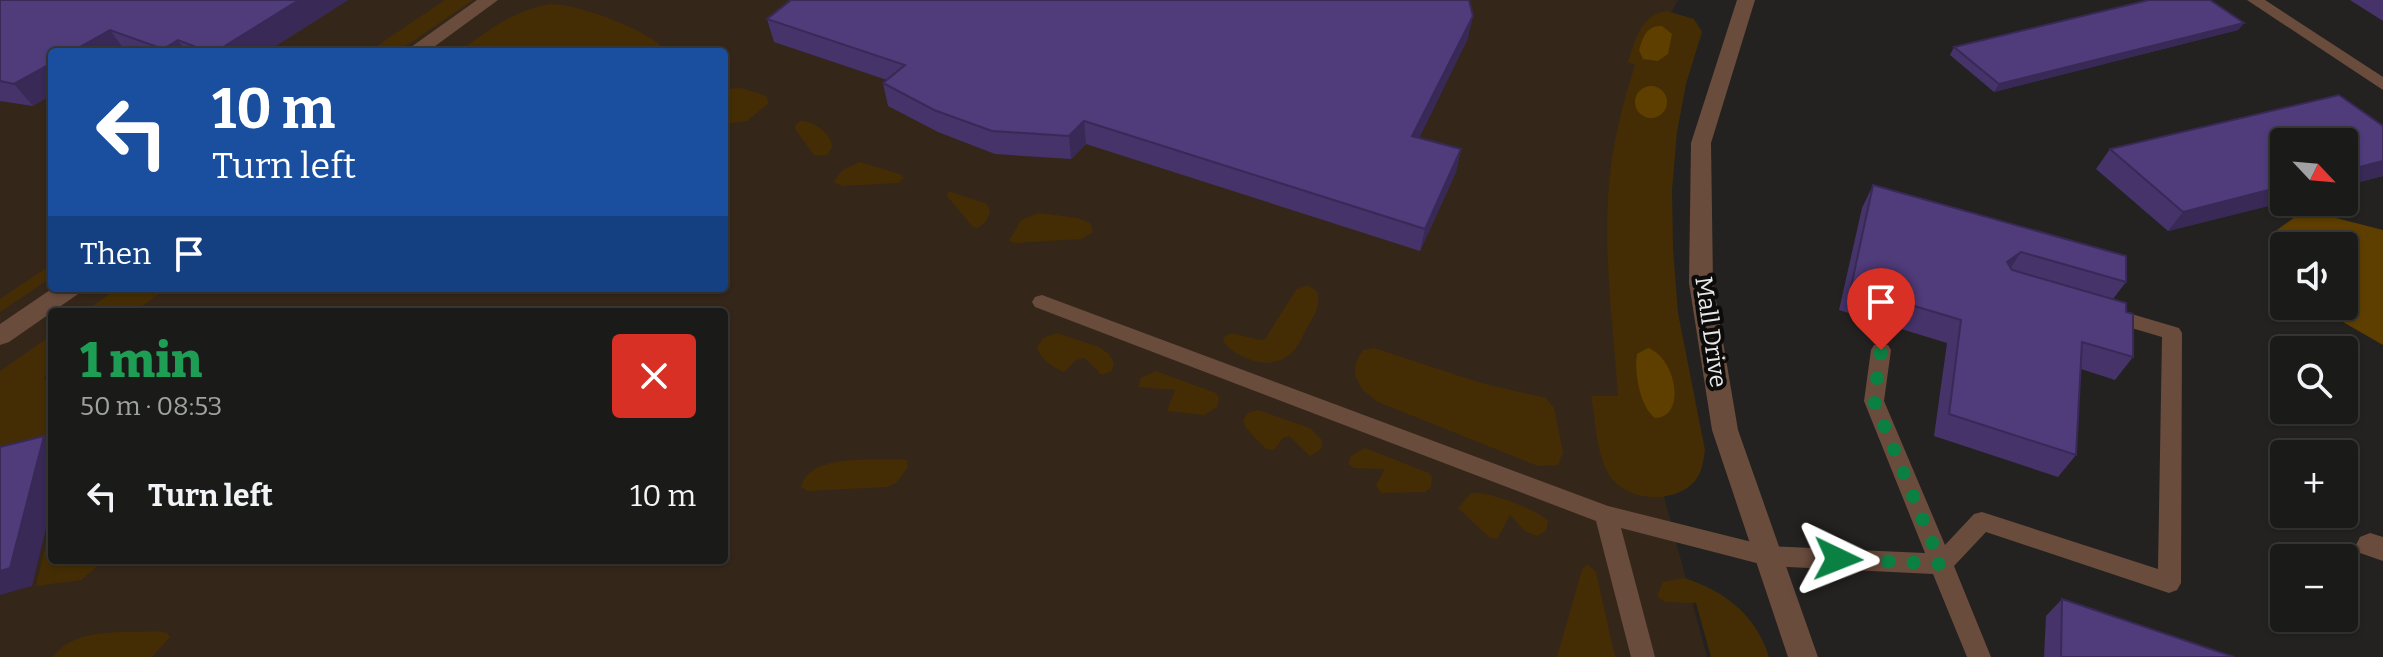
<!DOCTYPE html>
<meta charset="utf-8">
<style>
body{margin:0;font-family:Bitter,serif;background:#232321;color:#f1f3f6;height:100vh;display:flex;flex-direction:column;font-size:30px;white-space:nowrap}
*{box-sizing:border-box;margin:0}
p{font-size:26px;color:#9fa1a2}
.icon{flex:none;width:44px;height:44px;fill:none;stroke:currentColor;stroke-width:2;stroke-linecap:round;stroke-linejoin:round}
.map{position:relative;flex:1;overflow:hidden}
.drawer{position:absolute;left:48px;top:308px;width:680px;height:256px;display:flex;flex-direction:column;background:#1a1a18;border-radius:8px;box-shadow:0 2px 6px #0004,0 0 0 2px #383837}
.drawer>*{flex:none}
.guide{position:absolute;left:48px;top:48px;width:680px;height:244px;border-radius:8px;box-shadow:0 2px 6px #0004,0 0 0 2px #383837;background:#1a4fa0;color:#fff;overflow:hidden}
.needle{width:52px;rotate:116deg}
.tools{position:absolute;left:2270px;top:128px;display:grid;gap:16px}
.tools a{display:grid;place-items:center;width:88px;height:88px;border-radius:8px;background:#1a1a18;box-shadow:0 2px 6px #0004,0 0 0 2px #383837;font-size:40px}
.pin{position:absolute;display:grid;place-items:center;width:68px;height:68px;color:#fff;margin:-82px -34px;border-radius:50% 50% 50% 0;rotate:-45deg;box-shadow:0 0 8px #0007}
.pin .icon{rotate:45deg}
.me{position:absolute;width:88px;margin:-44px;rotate:92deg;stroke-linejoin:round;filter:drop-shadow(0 0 6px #0008)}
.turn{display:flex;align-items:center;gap:28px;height:168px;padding:0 32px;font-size:36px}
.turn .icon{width:104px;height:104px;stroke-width:2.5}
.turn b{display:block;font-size:56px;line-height:68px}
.then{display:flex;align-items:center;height:76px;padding:0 32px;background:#0003;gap:16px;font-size:30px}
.round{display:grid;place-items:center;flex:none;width:84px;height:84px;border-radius:8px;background:#232321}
.head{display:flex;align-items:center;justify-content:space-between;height:136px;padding:0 32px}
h1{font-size:48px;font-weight:800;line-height:60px;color:#1e9e55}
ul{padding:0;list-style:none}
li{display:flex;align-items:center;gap:24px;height:104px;padding:0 32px}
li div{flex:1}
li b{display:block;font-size:30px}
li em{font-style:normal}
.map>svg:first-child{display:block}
</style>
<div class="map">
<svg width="2383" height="657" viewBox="0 0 2383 657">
<rect width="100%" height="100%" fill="#232220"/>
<path fill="#35261a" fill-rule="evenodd" d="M 0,0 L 1678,0 L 1650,51 L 1634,385 L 1707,657 L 0,657 ZM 52,52 L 724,52 L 724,288 L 52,288 ZM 52,312 L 724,312 L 724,560 L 52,560 Z"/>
<g fill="#442d04">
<polygon points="445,0 473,0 397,52 368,52"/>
<path d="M 552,4 C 581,5 649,30 668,52 L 458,52 C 488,31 515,9 552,4 Z"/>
<path d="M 1667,11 L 1694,19 L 1702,32 L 1686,84 L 1677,132 L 1672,190 L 1673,249 L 1678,313 L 1705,450 C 1703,463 1702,475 1692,484 C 1672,503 1631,501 1613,480 C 1596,460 1596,421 1591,396 L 1618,396 C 1613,323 1602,247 1610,174 C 1614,137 1624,100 1635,65 L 1628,62 C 1636,40 1640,15 1667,11 Z"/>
<polygon points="741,88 766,96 769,103 747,121 724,124 724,89"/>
<path d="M 800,121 C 813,120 832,134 832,147 L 827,155 L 815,156 L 795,129 L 796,124 Z"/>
<polygon points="860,162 900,174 904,178 898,183 843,186 833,182 843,170"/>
<polygon points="948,191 987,204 990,212 986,221 978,228 973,227 947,196"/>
<polygon points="1039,213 1078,218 1090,223 1093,232 1082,239 1014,243 1009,241 1021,220"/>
<polygon points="52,264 52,277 0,312 0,299"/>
<path d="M 1307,285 L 1317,291 C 1321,305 1315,314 1308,326 C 1302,337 1297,351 1286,357 C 1267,370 1237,358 1223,342 L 1225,336 L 1232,333 L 1260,340 L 1265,339 L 1296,290 Z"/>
<polygon points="118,288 167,288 134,312 84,312"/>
<path d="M 1057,333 L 1099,347 L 1109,354 L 1114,363 L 1112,371 L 1102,375 L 1085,358 L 1076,360 L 1064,372 C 1052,367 1041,360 1037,348 L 1043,338 Z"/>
<polygon points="52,335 52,371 43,378 52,383 52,456 0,469 0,371"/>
<polygon points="1374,348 1481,383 1546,398 1554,408 1563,452 1558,465 1538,466 1378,402 1363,390 1355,376 1356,362 1363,350"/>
<polygon points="1156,371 1216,393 1219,398 1217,407 1204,415 1167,411 1175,390 1138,387 1141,378"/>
<polygon points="1258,410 1310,428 1322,440 1321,449 1310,456 1289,436 1283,438 1274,450 1266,449 1246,428 1243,420 1248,413"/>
<polygon points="1365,448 1429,473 1432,477 1431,487 1425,492 1381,493 1376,485 1385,469 1354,468 1348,464 1351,456"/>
<path d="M 900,459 L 907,460 L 908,467 L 896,483 L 887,487 L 808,491 L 801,487 C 810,453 871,461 900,459 Z"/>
<path d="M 1471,493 C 1487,491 1537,509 1548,521 L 1546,531 L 1537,536 L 1525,531 L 1510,515 L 1497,539 L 1489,537 L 1458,508 Z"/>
<polygon points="52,517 52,560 105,560 81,580 36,586"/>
<polygon points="1587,564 1596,572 1615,657 1557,657 1582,570"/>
<path d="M 1684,578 C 1725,591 1756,615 1769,657 L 1711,657 L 1696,603 L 1665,602 L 1657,596 L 1663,582 Z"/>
<path d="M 158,631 L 167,633 L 170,637 L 152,657 L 53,657 C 75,626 124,634 158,631 Z"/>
</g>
<g fill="#5f3f00">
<path d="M 1662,26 L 1672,34 L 1668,54 L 1658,61 L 1643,59 L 1639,50 C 1643,38 1646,25 1662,26 Z"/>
<circle cx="1651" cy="102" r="16"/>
<polygon points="2295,217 2332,217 2383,230 2383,345 2315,306 2344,306 2344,246 2284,246 2284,270 2275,256 2274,232"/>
<path d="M 1648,348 C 1676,358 1687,417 1655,418 C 1640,407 1634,373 1637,354 Z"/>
</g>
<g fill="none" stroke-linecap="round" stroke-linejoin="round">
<g fill="#6a4c3d" fill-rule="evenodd">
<polygon points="2247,0 2265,0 2383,77 2383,90"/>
<polygon points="1042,295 1608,506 1768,546 1925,553 1864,401 1871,350 1874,345 1888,345 1891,350 1884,401 1945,545 1974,514 1982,512 2158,569 2162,337 2101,319 2098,314 2101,309 2108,307 2179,328 2182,333 2181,583 2177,590 2169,593 1986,532 1954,566 1991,657 1967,657 1933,574 1768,566 1621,528 1655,657 1631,657 1596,521 1035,307 1032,302 1035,297"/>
</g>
<g fill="#6a4c3d" fill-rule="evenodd">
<polygon points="477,0 498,0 427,52 404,52"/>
<polygon points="1737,0 1755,0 1711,143 1713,283 1738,430 1818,657 1788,657 1712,430 1689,283 1691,143"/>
<polygon points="53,288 82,288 78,294 9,342 0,345 0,324"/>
<polygon points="2370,533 2383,537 2383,561 2360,553 2356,545 2360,537"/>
</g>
</g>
<g fill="#45336a">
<polygon points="0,0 348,0 266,52 52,52 33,106 0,101"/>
<polygon points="2350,0 2383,0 2383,21"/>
<polygon points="767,19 1468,38 1419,138 1461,149 1456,172 1420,251 1086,144 1071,159 995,154 938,132 888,106 883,83 887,80 774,42"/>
<polygon points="2244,23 2238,30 1994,92 1950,55 1954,47"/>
<polygon points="2383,126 2383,176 2344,186 2284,142 2284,202 2168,231 2096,169 2110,149"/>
<polygon points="1873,185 2126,282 2113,299 2126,312 2133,357 2115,380 2081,369 2076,455 2058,477 1934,436 1947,343 1839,310 1862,208"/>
<polygon points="2062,599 2234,657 2044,657 2046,616"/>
</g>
<g fill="#382956">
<polygon points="299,0 348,0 266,52 215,52"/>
<polygon points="1473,16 1468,38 1409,159 1412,136"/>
<polygon points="2244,23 2238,30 1994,92 1999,84"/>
<polygon points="110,30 126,52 71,52"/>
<polygon points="178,40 186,52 165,52 163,49"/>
<polygon points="52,63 52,95 33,106 14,84"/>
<polygon points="1084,121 1086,144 1071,159 1069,136"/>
<polygon points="1461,149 1456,172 1420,251 1425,229"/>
<polygon points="2383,161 2383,176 2344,186 2344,171"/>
<polygon points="2284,186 2284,202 2168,231 2183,212"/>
<polygon points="2021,252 2006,275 2007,262"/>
<polygon points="44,436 52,444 52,504 32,586 0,595 0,571"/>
</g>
<g fill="#503b7b" stroke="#382956" stroke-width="2">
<polygon points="0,0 299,0 215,52 209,52 178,40 163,49 110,30 71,52 52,52 52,63 14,84 0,81"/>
<polygon points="791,0 1469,0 1473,16 1412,136 1461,149 1425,229 1084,121 1069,136 992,131 934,110 883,83 905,65 767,19"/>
<polygon points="2149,0 2210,0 2244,23 1999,84 1954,47"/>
<polygon points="2339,95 2383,126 2383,161 2344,171 2344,142 2284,142 2284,186 2183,212 2110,149"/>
<polygon points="1873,185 2126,256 2126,282 2021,252 2007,262 2012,270 2126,303 2126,312 2133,314 2133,357 2082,342 2076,455 1949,414 1961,320 1851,287"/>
<polygon points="44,436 10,568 0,571 0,447"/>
<polygon points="2062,599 2234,657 2061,657"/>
</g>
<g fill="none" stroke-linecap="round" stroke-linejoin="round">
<polyline stroke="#0b8043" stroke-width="14" stroke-dasharray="0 25.2" points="1838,559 1941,564 1874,401 1881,350"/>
</g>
<g text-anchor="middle" stroke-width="8" stroke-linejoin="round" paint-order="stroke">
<g font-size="24" fill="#e9e8e6" stroke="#0c0b0b">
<text transform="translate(1711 332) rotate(82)" y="8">Mall Drive</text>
</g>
</g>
</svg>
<div class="tools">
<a><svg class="needle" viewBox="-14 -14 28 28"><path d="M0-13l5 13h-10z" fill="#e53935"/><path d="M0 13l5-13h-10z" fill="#9fa1a2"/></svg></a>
<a><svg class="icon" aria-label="sound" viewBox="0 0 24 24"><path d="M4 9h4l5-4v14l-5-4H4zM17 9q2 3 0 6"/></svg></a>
<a><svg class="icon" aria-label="search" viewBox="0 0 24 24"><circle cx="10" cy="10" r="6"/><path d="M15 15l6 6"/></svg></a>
<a>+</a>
<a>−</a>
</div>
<div class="pin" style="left:1881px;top:350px;background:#d93025"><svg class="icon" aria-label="arrive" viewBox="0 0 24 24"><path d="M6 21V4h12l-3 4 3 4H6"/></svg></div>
<svg class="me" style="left:1838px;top:559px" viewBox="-20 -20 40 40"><path d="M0-17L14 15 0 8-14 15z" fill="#0b8043" stroke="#fff" stroke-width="4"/></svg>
<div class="guide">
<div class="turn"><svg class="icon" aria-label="left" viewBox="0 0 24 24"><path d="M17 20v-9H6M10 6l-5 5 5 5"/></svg><div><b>10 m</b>Turn left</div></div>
<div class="then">Then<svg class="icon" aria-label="arrive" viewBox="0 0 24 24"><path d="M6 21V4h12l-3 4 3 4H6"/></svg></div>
</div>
<section class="drawer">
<div class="head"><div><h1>1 min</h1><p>50 m · 08:53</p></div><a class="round" style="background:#d93025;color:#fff"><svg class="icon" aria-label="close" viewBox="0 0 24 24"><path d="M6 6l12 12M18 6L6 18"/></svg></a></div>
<ul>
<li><svg class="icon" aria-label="left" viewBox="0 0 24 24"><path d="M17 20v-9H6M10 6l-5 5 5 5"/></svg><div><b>Turn left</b></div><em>10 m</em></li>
</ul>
</section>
</div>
